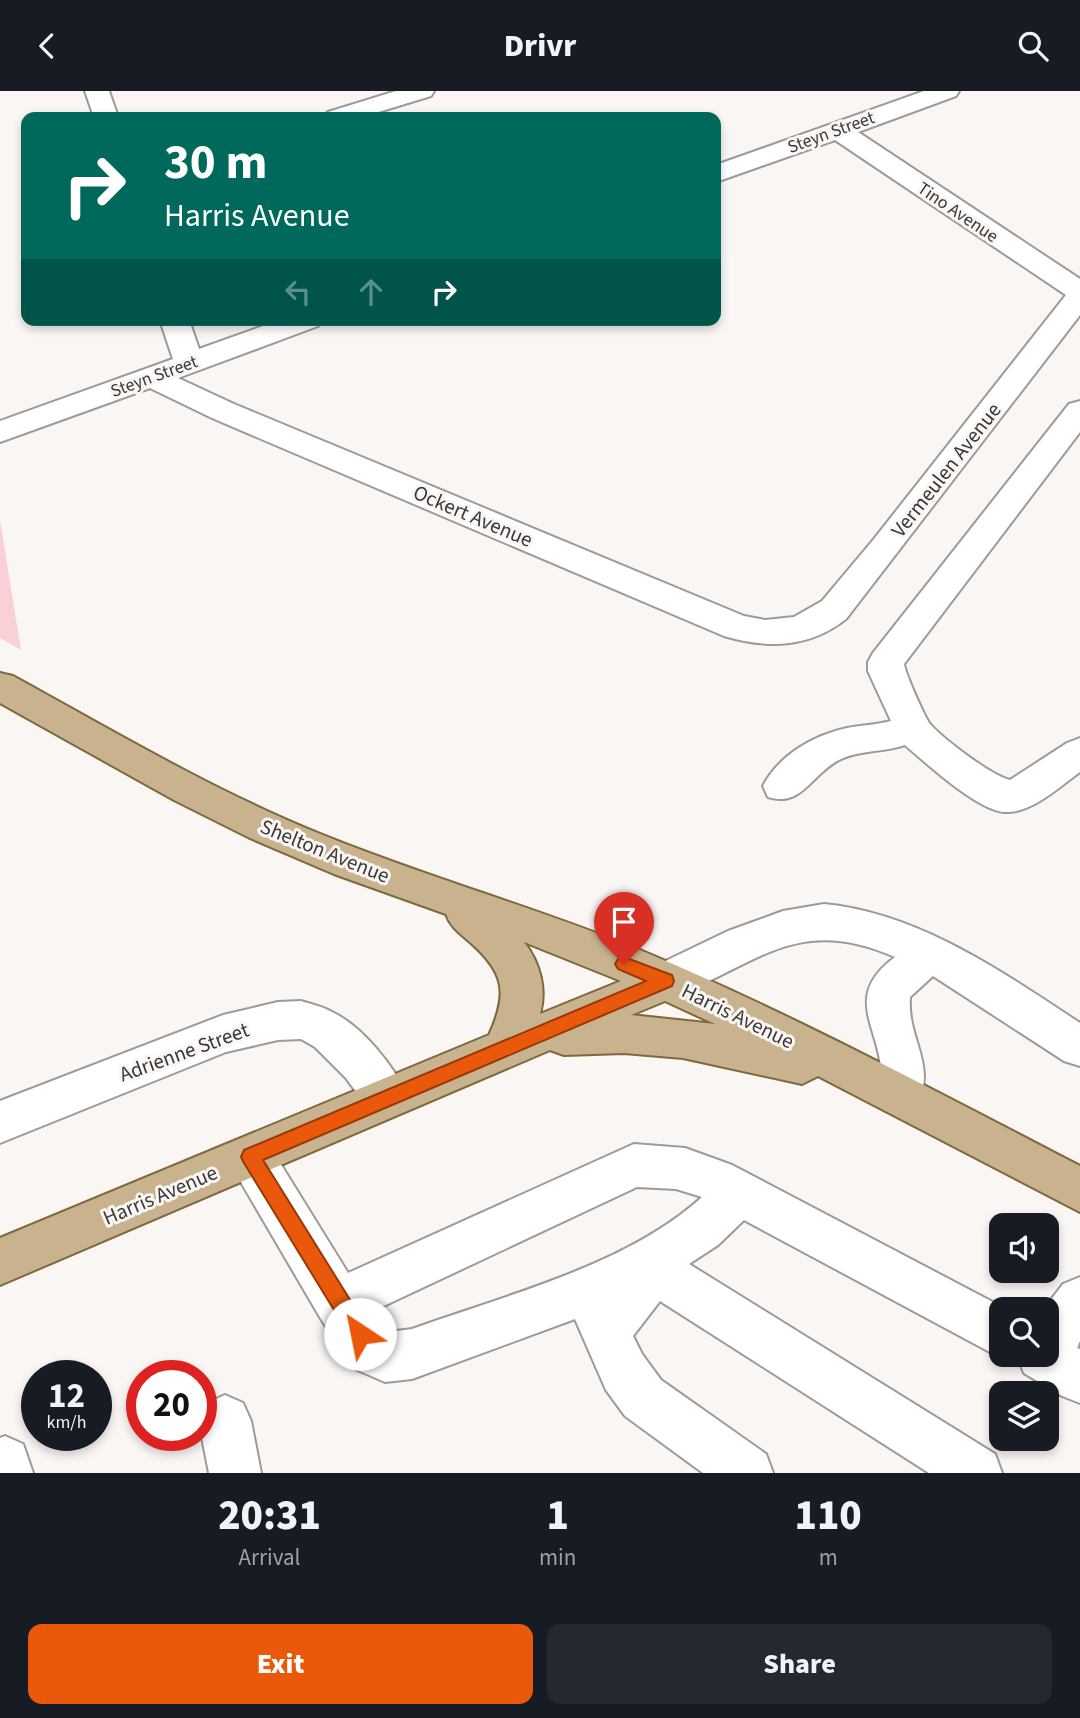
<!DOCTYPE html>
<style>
body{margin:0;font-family:"Source Sans 3",sans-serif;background:#242831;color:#f1f3f6;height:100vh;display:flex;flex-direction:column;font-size:26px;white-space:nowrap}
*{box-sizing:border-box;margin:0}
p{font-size:23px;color:#9ea1a6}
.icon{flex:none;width:38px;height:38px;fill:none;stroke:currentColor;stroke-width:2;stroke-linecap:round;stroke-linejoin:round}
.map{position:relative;height:1382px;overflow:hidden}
.sheet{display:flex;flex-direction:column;background:#171b24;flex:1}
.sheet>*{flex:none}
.top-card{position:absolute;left:21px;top:21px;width:700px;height:214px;border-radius:14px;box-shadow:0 4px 10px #0003;background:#00695c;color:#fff;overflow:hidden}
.buttons{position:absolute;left:989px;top:1122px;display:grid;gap:14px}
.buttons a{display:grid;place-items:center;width:70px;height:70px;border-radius:14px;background:#171b24;box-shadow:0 4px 10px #0003;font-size:35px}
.speed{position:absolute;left:21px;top:1269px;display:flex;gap:14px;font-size:35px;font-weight:700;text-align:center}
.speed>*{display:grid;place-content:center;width:91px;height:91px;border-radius:50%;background:#171b24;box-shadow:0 4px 10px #0003;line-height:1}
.speed small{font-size:18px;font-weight:400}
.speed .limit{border:10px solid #d22;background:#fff;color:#111}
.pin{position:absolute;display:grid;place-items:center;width:60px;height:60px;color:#fff;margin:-72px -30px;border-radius:50% 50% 50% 0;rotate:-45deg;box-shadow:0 0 7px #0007}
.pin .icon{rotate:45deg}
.me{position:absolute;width:77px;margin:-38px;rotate:326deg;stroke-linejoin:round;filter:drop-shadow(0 0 5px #0008)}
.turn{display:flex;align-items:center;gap:24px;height:147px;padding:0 28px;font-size:32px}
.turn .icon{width:91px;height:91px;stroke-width:2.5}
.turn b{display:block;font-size:49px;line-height:60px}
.lanes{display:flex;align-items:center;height:66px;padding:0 28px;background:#0003;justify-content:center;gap:35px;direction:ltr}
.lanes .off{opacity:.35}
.eta{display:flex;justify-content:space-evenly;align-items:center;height:119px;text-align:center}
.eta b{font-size:42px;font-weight:800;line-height:49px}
.primary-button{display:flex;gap:14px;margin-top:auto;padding:14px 28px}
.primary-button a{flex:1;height:80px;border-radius:14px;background:#ea580c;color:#fff;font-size:28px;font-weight:800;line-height:80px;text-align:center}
.primary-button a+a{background:#242831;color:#f1f3f6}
header{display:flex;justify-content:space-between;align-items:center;height:91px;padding:0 28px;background:#171b24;font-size:32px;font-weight:800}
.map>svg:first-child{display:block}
</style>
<header><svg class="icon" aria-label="back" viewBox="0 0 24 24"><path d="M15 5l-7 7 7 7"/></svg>Drivr<svg class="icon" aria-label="search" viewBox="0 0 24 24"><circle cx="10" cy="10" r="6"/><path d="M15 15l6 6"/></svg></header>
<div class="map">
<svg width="1080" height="1382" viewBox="0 0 1080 1382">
<rect width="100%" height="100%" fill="#faf6f4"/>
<polygon fill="#fad0d7" points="0,429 21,559 0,547"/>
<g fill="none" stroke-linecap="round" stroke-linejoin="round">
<g stroke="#9e9a98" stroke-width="4">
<g id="minor">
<polygon points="85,0 109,0 118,26 94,26"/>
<polygon points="396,0 434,0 431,5 362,26 324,26 328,21"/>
<path d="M 924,0 L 959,0 L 956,5 L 858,41 L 1080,188 L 1080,224 L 846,528 C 809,557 768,558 724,545 L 212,327 L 150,297 L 0,351 L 0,330 L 173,268 L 160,229 L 189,229 L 199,258 L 280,229 L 322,229 L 318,235 L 178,287 L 234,313 L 744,525 L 765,529 L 794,526 L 822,510 L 874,448 L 1066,204 L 835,49 L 716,91 L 716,74 Z"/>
<path d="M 1080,310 L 1080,341 L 904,573 C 905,582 925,627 930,633 C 943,648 992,685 1010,689 L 1067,652 L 1080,647 L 1080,681 C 1059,696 1031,723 1004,721 C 977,719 926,672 905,654 C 885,661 860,659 841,668 C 812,681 803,717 768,706 L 763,695 C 779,664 814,644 847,637 C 861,634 876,634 891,630 L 868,580 L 868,571 L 873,562 L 1069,313 Z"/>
<path d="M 824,813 C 919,822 1002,881 1080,932 L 1080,975 L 1064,970 L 933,885 L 910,906 C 907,951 938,971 916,1019 L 900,1025 L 884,1019 C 875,999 882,996 881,977 C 877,933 844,904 895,866 C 794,821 755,877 666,908 L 651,903 L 645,890 L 651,877 L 728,840 L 783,820 Z"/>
<path d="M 301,910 C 311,913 323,916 332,921 C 362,935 395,976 408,1006 L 402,1020 L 386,1026 L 370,1020 L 346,987 L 315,956 L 301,948 L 278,949 L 226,961 L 0,1052 L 0,1010 L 223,924 L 278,911 Z"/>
<path d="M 251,1045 L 267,1051 L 348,1182 L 634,1053 L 685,1057 L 732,1074 L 1006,1218 L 1001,1218 L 1001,1264 L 1009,1264 L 1001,1267 L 744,1129 L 718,1154 L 689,1173 L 995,1363 L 1002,1382 L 929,1382 L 660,1210 L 633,1245 L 642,1263 L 661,1289 L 766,1363 L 773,1382 L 703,1382 L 625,1325 L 606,1299 L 575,1228 L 412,1288 L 385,1291 L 353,1277 L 321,1228 L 235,1081 L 228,1066 L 235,1051 ZM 637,1096 L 676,1098 L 702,1106 C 628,1174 506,1204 412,1238 L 388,1241 L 373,1220 Z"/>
<polygon points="1080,1186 1080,1250 1077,1257 1080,1258 1080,1312 1062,1305 1024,1282 1017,1264 1046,1264 1046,1218 1044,1218 1063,1193"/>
<polygon points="225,1304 243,1312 251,1330 261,1382 209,1382 201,1341 201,1325 207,1312"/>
<polygon points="5,1345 23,1353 33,1382 0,1382 0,1347"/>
</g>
</g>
<g stroke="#7f683e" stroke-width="4">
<path id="major" d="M 0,582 L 13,585 C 113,640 212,699 318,742 C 423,785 534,816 640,859 C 790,922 935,1000 1080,1075 L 1080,1121 L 818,985 L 802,993 L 683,967 L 624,962 L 564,964 L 550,959 L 0,1194 L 0,1147 L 489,944 C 508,903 505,882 471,852 C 460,842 451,837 446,823 L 334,783 L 250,747 L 174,709 L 0,612 ZM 524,851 L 621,890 L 540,923 C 547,898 540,872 524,851 ZM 665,910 L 715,933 L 631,924 Z"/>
</g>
<use href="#minor" fill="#fff" fill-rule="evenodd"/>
<use href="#major" fill="#c8b38e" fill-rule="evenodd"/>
</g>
<polygon fill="#ea580c" stroke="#983908" stroke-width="2" points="624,866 672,884 674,890 672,895 263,1069 367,1236 370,1243 367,1250 360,1253 353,1250 244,1072 241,1066 244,1059 646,890 618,878 615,873 618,868"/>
<g text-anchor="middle" stroke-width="6" stroke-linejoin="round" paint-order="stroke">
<g font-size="18" fill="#3a3938" stroke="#faf6f4">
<text transform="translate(831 41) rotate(-20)" y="6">Steyn Street</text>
<text transform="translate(958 121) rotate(34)" y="6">Tino Avenue</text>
<text transform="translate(154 285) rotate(-20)" y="6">Steyn Street</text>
</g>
<g font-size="21" fill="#3a3938" stroke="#faf6f4">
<text transform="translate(946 379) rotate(-52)" y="7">Vermeulen Avenue</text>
<text transform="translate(473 425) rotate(23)" y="7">Ockert Avenue</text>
<text transform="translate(325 760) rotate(22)" y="7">Shelton Avenue</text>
<text transform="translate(738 925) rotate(26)" y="7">Harris Avenue</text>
<text transform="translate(184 961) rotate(-20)" y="7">Adrienne Street</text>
<text transform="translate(160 1104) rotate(-23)" y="7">Harris Avenue</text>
</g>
</g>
</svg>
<div class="buttons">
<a><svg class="icon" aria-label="sound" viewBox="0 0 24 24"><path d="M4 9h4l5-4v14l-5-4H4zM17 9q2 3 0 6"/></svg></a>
<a><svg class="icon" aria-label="search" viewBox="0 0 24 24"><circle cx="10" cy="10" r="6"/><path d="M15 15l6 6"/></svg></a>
<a><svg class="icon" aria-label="layers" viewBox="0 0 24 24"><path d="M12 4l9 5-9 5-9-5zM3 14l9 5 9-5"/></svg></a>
</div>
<div class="speed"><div>12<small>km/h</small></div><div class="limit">20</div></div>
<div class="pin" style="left:624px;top:873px;background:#d93025"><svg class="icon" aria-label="arrive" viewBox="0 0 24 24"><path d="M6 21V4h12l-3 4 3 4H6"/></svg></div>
<svg class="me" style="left:360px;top:1243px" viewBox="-20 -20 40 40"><circle r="19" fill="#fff"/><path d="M0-13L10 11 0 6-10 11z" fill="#ea580c"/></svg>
<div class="top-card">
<div class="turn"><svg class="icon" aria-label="right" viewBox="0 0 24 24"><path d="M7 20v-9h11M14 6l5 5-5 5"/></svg><div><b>30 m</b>Harris Avenue</div></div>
<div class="lanes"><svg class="icon off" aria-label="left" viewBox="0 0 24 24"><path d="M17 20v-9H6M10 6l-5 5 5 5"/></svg><svg class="icon off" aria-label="ahead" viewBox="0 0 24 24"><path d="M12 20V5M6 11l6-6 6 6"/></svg><svg class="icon" aria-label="right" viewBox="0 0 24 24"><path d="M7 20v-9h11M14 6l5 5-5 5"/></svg></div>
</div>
</div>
<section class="sheet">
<div class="eta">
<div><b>20:31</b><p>Arrival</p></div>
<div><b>1</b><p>min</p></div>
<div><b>110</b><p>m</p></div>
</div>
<div class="primary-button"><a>Exit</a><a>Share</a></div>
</section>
